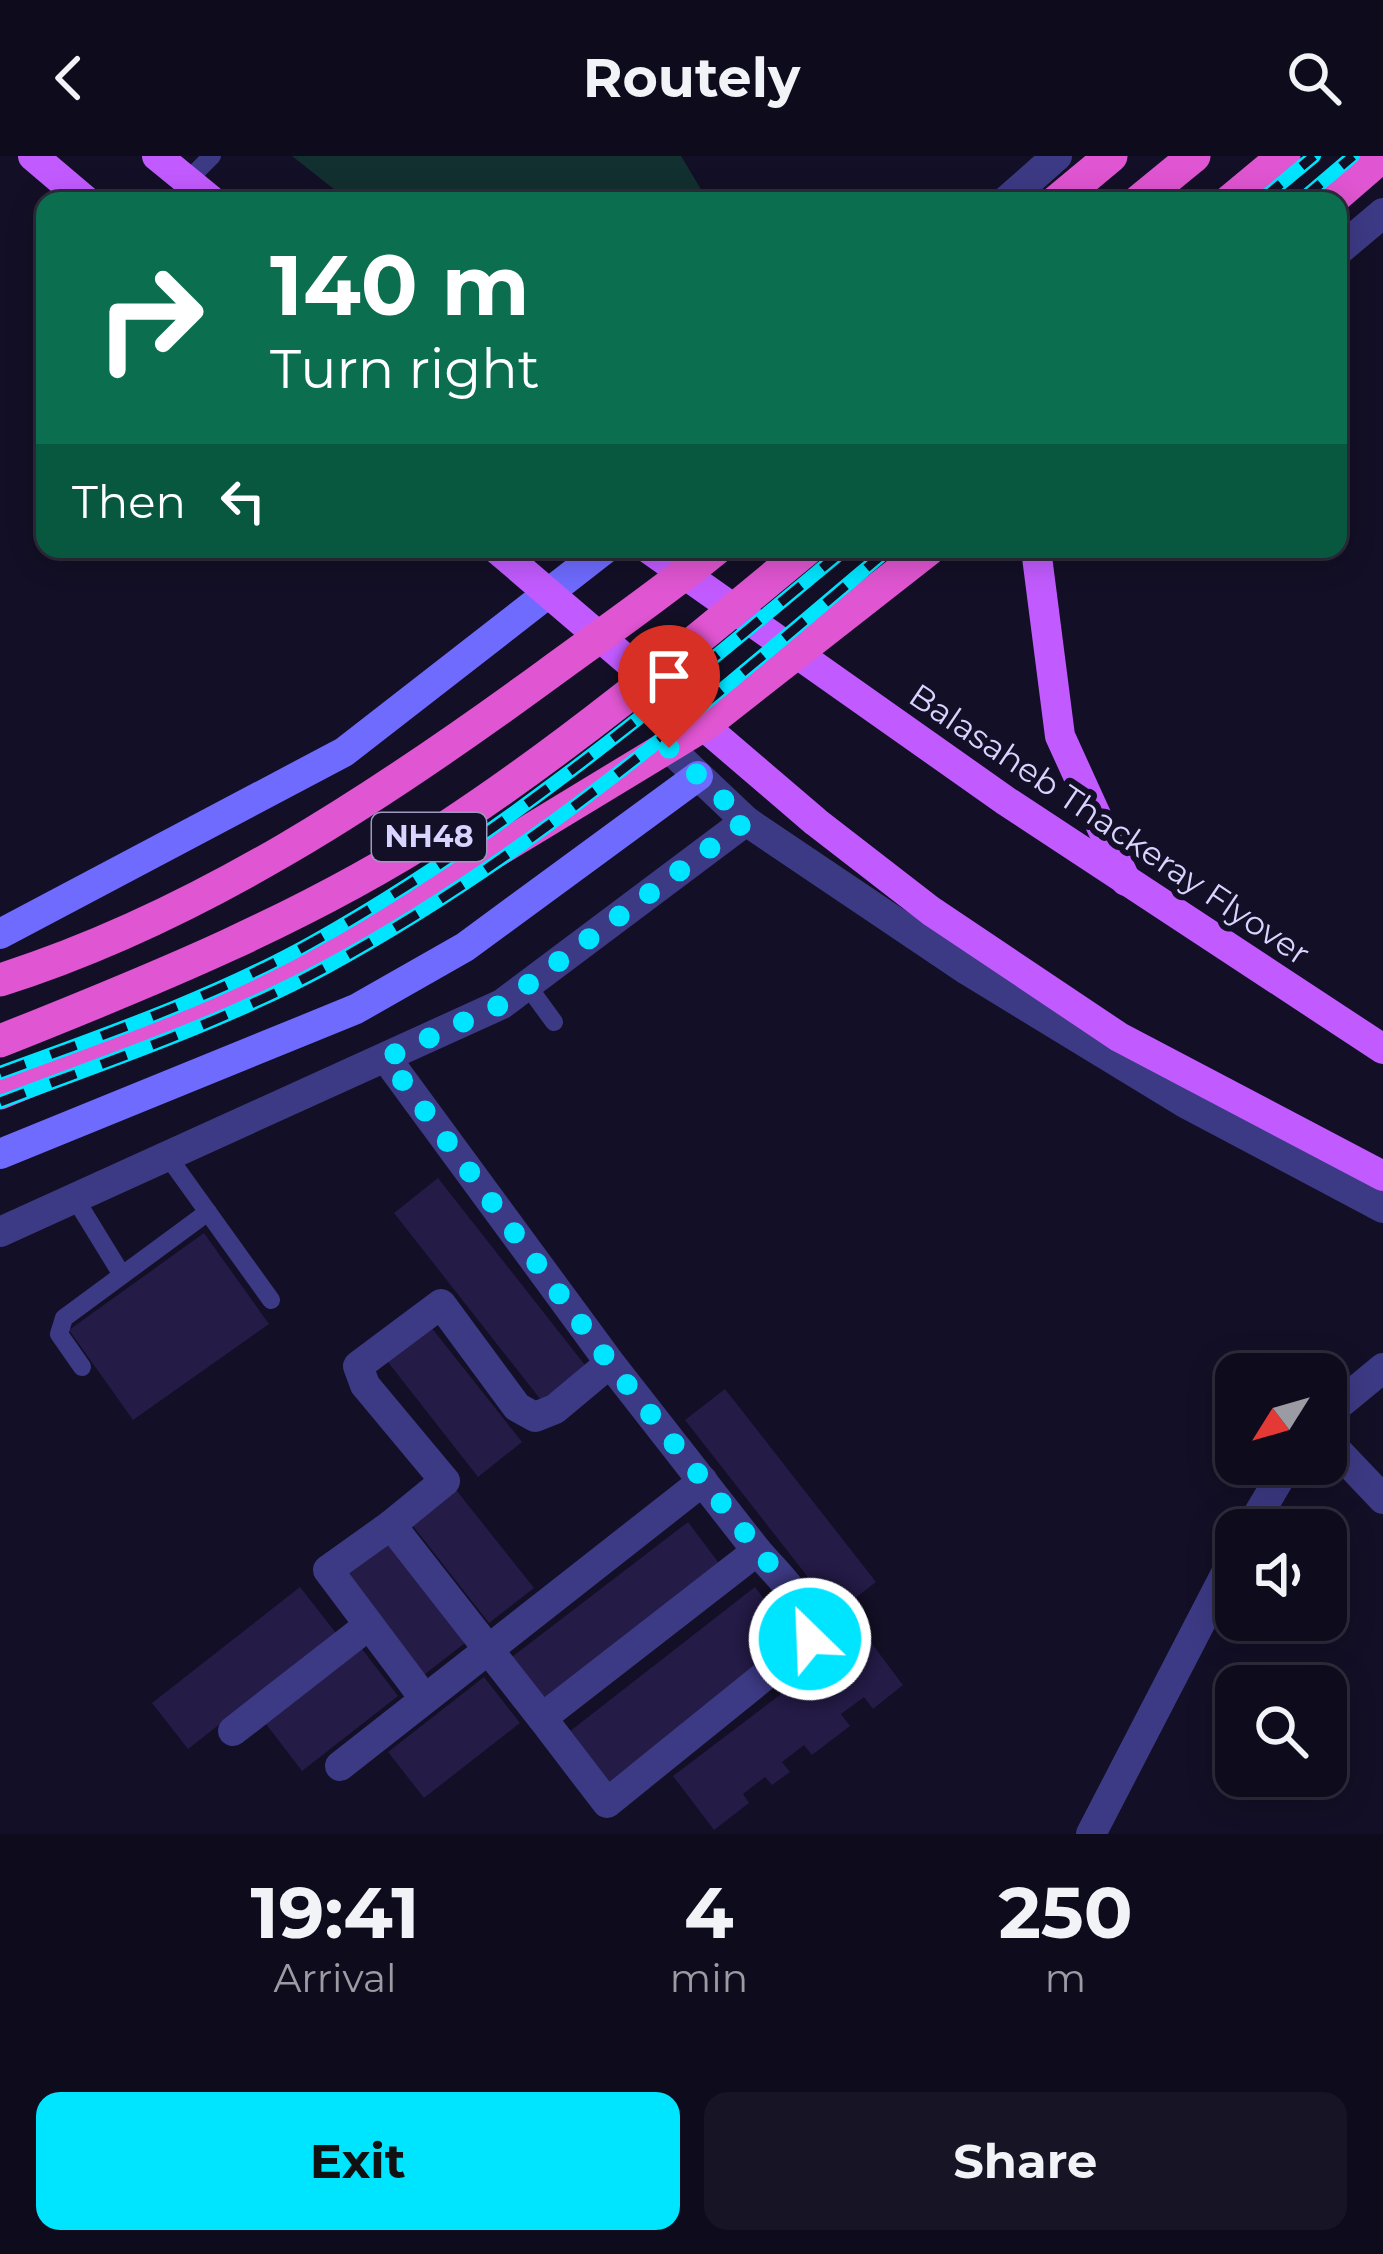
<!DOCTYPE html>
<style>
body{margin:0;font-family:Montserrat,sans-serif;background:#171425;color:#f1f3f6;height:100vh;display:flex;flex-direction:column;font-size:45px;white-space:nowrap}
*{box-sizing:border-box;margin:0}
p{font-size:39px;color:#9b9ba3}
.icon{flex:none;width:66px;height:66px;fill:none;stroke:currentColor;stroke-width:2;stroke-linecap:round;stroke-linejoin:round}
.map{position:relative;height:1678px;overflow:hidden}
.side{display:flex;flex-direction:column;background:#0e0b1c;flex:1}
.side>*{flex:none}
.guide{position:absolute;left:36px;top:36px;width:1311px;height:366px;border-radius:24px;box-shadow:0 6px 30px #0003,0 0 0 3px #2e2b3b;background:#0b6e4f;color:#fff;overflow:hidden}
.needle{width:78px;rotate:233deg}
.controls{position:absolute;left:1215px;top:1197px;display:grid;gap:24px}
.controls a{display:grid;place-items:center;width:132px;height:132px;border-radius:24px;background:#0e0b1c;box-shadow:0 6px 30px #0003,0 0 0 3px #2e2b3b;font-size:60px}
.pin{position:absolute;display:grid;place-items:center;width:102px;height:102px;color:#fff;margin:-123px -51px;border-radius:50% 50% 50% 0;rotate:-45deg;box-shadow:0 0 12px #0007}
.pin .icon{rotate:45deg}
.me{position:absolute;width:132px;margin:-66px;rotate:336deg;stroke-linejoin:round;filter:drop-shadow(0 0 9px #0008)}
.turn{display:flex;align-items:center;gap:42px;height:252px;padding:0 36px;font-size:54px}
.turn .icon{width:156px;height:156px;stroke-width:2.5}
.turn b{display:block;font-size:84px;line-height:102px}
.then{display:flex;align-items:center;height:114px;padding:0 36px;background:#0003;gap:24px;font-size:45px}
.eta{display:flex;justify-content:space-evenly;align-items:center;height:204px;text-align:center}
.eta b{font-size:72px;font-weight:700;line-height:84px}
.cta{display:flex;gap:24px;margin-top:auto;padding:24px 36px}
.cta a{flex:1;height:138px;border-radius:24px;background:#00e5ff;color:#111;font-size:48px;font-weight:700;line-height:138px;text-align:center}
.cta a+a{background:#171425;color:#f1f3f6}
header{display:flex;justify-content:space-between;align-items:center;height:156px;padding:0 36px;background:#0e0b1c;font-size:54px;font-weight:700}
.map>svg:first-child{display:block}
</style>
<header><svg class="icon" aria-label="back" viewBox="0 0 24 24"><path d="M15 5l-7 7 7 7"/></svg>Routely<svg class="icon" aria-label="search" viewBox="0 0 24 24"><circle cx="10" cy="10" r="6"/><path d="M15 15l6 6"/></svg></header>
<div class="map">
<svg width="1383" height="1678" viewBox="0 0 1383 1678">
<rect width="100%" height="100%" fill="#130f26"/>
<polygon fill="#12302f" points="292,0 681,0 708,45 349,45"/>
<g fill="#241b47">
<polygon points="438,1022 592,1218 548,1253 394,1057"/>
<polygon points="204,1077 269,1168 133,1264 69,1174"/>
<polygon points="427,1166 522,1286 478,1321 384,1201"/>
<polygon points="725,1233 876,1426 836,1457 685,1264"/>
<polygon points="453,1330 534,1432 489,1467 409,1365"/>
<polygon points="688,1366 721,1410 542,1548 508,1504"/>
<polygon points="385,1383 465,1487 420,1522 340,1418"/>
<polygon points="300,1431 336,1477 188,1593 152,1547"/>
<polygon points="755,1431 794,1482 605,1629 565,1579"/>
<polygon points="863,1476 903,1529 873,1553 864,1541 841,1558 850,1570 812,1599 804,1589 782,1606 790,1616 772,1629 765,1621 743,1638 749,1647 714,1674 673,1620"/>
<polygon points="362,1493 398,1540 302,1615 266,1568"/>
<polygon points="484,1521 520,1567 424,1642 388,1596"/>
</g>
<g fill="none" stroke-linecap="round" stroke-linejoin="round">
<g stroke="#3d3a85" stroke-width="18">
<polyline points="187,25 212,0"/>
<polyline points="527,829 554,866"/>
<polyline points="169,1002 271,1144"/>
<polyline points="76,1044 122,1119"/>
<polyline points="82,1211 59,1178 64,1162 208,1056"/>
</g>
<g stroke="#3d3a85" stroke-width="30">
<polyline points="746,665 967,814 1185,947 1383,1052"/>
<polyline points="386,902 610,1207 757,1395 542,1562 391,1369 445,1325 365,1229 358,1210 441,1148 517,1251 535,1261 555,1253 610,1207"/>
<polyline points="1326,1259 1383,1212"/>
<polyline points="1326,1283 1383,1343"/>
<polyline points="391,1369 328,1414 424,1542"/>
<polyline points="1249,1374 1288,1308"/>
<path d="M 542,1562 L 607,1647 L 810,1483 C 811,1447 779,1421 757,1395"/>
<polyline points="233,1575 369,1469"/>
<polyline points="340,1610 703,1325"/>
<polyline points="1091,1678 1236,1398"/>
</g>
<g stroke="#3d3a85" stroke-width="30">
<polyline points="1006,45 1057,0"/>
<polyline points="1338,95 1383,57"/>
<polyline points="0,1076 502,848 746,665 669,592"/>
</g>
<g stroke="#6f6bff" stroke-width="30">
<polyline points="0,778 344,596 605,393"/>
<polyline points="0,998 356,853 465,791 698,620"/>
</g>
<g stroke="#c25bff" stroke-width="30">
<polyline points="33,0 86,45"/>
<polyline points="157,0 212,45"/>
<polyline points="497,393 816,666 931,755 1119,881 1383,1020"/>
<polyline points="649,393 1006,645 1383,893"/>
<polyline points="1036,393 1060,580 1126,725"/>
</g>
<g stroke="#e055d1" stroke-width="33">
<polyline points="1057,45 1111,0"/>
<polyline points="1139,45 1194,0"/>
<polyline points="1230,45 1284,0"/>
<polyline points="1330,45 1382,0"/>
<polyline points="0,937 238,839 440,729 707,567 929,393"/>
</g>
<g stroke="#00e5ff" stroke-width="14">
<g id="rail">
<polyline points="1260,45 1314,0"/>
<polyline points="1300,45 1353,0"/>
<path d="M 0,917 C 104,879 214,841 311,787 C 505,679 674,535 845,393"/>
<path d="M 0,946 C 109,905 225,866 328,810 C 533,699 712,543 889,393"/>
</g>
</g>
<use href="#rail" stroke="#130f26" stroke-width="9" stroke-dasharray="27" stroke-linecap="butt"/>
<g stroke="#e055d1" stroke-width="33">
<path d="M 0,824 C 199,761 381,640 548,518 C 604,477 662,437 716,393"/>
<path d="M 0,885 C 151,825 308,761 445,672 C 573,588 690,490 807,393"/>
</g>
</g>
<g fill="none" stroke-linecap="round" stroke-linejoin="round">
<polyline stroke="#00e5ff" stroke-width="21" stroke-dasharray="0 37.8" points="669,592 746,665 502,848 386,902 610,1207 803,1450 811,1465 810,1483"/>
</g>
<g text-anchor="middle" stroke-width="12" stroke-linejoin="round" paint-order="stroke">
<rect fill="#130f26" stroke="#9e99be" stroke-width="3" x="372" y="657" width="114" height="48" rx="9"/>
<g font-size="30" font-weight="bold" fill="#d9d4ff">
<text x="429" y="691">NH48</text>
</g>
<g font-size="33" fill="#d9d4ff" stroke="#130f26">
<text transform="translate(1110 668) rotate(34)" y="12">Balasaheb Thackeray Flyover</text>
</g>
</g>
</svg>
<div class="controls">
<a><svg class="needle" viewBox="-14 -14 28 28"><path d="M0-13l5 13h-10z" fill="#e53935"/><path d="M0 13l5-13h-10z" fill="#9b9ba3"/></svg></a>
<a><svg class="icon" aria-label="sound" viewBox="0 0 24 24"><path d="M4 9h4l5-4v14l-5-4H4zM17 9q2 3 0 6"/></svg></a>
<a><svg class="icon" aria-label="search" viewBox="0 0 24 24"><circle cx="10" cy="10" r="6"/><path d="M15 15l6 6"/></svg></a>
</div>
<div class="pin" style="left:669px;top:592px;background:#d93025"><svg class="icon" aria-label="arrive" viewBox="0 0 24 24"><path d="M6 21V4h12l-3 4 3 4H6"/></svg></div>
<svg class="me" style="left:810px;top:1483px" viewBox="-20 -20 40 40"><circle r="17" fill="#00e5ff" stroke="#fff" stroke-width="3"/><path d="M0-11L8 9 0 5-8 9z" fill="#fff"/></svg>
<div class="guide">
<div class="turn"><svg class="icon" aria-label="right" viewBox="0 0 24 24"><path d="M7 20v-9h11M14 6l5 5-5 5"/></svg><div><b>140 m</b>Turn right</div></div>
<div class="then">Then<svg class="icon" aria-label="left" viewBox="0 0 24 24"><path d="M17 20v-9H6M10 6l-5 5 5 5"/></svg></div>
</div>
</div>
<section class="side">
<div class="eta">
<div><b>19:41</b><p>Arrival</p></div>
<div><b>4</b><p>min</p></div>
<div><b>250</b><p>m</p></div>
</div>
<div class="cta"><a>Exit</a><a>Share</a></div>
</section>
